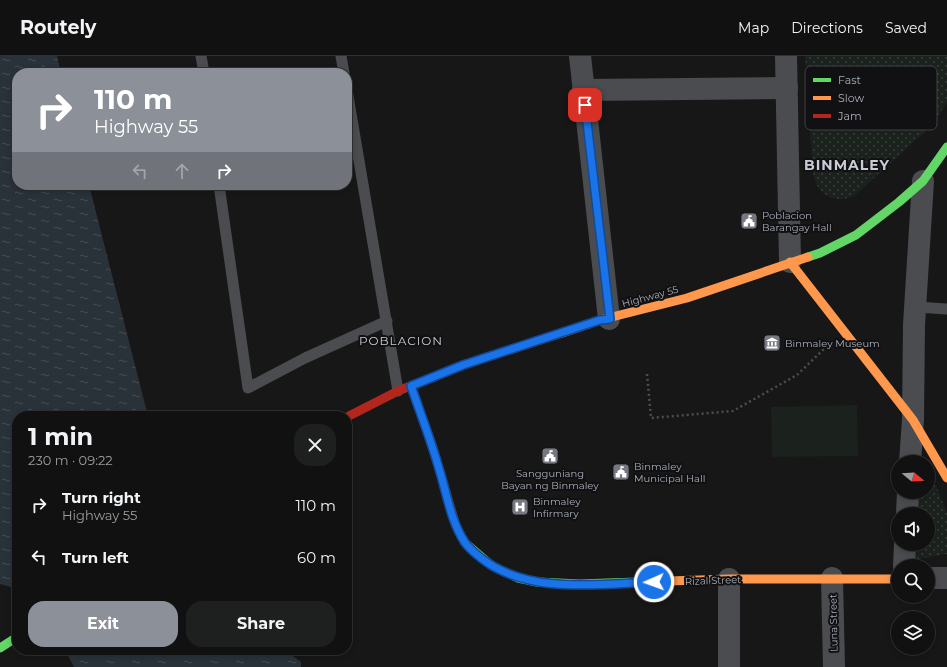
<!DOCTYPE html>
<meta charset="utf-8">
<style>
body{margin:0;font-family:Montserrat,sans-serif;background:#1e1f1f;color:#f1f3f6;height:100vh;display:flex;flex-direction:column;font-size:15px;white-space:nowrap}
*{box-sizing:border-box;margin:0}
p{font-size:13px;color:#9c9d9f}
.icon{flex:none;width:22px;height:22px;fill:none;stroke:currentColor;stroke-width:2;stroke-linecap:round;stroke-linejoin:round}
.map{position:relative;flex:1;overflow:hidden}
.panel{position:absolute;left:12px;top:355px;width:340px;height:244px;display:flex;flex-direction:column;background:#111;border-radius:16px;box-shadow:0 2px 6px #0003,0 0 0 1px #303131}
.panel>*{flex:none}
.top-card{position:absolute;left:12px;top:12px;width:340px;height:122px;border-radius:16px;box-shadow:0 2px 6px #0003,0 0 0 1px #303131;background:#8c9099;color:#fff;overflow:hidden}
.needle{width:26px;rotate:108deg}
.fabs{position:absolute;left:891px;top:399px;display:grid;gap:8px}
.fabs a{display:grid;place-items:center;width:44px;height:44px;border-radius:50%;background:#111;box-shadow:0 2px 6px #0003,0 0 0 1px #303131;font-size:20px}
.pin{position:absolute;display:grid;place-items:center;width:34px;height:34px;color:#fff;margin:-17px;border-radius:8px;box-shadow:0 2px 6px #0006}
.me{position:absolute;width:44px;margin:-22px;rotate:268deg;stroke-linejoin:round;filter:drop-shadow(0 0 3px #0008)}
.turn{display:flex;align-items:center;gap:14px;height:84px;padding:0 16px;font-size:18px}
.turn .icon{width:52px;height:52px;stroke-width:2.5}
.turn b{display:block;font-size:28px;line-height:34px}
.lanes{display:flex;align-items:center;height:38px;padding:0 16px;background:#0003;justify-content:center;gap:20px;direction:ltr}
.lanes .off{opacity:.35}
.round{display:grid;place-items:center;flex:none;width:42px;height:42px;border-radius:16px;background:#1e1f1f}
.overview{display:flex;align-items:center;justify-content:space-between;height:68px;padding:0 16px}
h1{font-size:24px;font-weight:700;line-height:30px}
.primary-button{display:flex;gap:8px;margin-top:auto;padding:8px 16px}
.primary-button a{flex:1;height:46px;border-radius:16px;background:#8c9099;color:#fff;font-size:16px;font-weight:700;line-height:46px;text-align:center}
.primary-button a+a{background:#1e1f1f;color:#f1f3f6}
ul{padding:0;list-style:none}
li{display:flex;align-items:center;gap:12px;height:52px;padding:0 16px}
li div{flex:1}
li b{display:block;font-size:15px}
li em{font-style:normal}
header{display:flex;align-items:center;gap:24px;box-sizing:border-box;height:56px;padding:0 20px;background:#111;border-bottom:1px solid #303131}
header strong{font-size:19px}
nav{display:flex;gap:22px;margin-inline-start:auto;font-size:14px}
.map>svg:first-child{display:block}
</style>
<header>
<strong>Routely</strong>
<nav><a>Map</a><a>Directions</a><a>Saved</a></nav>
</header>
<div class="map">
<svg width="947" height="611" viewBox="0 0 947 611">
<defs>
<pattern id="grass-dots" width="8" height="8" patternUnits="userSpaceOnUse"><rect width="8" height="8" fill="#1b211c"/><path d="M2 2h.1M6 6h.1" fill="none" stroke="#393f3b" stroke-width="1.8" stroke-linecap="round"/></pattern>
<pattern id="water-ripples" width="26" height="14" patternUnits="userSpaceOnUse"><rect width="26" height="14" fill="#2a3239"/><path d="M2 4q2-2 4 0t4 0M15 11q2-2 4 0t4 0" fill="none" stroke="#464d54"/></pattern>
</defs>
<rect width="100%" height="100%" fill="#171717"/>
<g fill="url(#grass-dots)">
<path d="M 805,0 L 947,0 L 947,47 L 927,74 L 854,140 C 833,148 817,139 813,117 Z"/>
<polygon points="936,429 947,457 947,498 912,504 913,488 928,488 928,458 916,458 917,436 928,436 928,430"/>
</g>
<polygon fill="#1b211c" points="857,349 858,400 772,401 771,351"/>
<g fill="url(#water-ripples)">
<polygon points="0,0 57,0 61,17 17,17 17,129 89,129 148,360 17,360 17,535 11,531 0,528"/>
<polygon points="65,594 285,594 301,606 301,611 74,611"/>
</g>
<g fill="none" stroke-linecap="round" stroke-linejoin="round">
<polyline stroke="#4d4e52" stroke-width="2.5" stroke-dasharray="2 3" stroke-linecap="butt" points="647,318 651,362 733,355 797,319 827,290"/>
<g stroke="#4b4c50" stroke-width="11">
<polyline points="201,0 204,17"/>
<polyline points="341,0 344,17"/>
<polyline points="347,34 398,335"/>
<polyline points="219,129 248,332 305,302 387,265"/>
<polyline points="915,251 947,253"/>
</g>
<g stroke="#4b4c50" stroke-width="22">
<polyline points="580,0 609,263"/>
<polyline points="786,0 790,206"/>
<polyline points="583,34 787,32"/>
<polyline points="910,406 913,364 914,269 923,125"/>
<polyline points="907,458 908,436"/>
<polyline points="904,510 905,488"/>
<polyline points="832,522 834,611"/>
<polyline points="928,522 947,522"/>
<polyline points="729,611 729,523"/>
</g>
<g stroke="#63d668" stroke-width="9">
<polyline points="808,201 820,197 856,179 899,146 923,125 947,91"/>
<polyline points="465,487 492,510 518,522 537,526 579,528 638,526"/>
<polyline points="0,592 17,581"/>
</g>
<g stroke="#ff974d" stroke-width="9">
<polyline points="790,206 913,364 947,422"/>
<polyline points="562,277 600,264 687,242 808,201"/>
<polyline points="638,526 729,523 898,523"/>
</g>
<g stroke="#b3261e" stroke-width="9">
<polyline points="411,330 432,389 456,470 465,487"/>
<polyline points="347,361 398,335 463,309 562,277"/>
</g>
</g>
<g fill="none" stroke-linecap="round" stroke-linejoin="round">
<g stroke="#114b97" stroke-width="10">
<path id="route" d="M 585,49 L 610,263 L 600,264 L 463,309 L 411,330 C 421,359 432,387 440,416 C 447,439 451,465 464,485 C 468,492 475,497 481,502 C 528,539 598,528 654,526"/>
</g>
<use href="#route" stroke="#1a73e8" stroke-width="7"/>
</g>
<defs>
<g id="civic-square" transform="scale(0.9)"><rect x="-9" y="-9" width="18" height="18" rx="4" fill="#757880" stroke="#111113"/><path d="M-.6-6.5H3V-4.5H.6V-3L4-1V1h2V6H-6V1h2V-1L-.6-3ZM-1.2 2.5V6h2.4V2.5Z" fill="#fff"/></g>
<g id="museum-square" transform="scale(0.9)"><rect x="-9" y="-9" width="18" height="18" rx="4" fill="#757880" stroke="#111113"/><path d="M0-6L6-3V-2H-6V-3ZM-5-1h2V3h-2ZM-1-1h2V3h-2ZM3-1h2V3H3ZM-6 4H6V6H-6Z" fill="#fff"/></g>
<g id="hospital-square" transform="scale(0.9)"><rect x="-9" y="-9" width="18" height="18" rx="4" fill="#757880" stroke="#111113"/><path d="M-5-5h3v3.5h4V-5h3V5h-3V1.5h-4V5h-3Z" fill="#fff"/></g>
</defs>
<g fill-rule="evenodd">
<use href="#civic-square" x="749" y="165"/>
<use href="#museum-square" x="772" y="287"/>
<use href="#civic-square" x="550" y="400"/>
<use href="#civic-square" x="621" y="416"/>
<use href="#hospital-square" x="520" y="451"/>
</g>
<g text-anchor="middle" stroke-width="4" stroke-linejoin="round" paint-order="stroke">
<g font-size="10" fill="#a8adb8" stroke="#111113" text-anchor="start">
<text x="762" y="163">Poblacion<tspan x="762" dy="12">Barangay Hall</tspan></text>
<text x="785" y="291">Binmaley Museum</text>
<text x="634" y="414">Binmaley<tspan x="634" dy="12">Municipal Hall</tspan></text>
<text x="550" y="421" text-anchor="middle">Sangguniang<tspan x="550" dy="12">Bayan ng Binmaley</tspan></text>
<text x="533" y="449">Binmaley<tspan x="533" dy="12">Infirmary</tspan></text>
</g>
<g font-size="10" fill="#a8adb8" stroke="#111113">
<text transform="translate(650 240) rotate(-15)" y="4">Highway 55</text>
<text transform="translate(713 524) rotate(-2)" y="4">Rizal Street</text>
<text transform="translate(833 567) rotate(-91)" y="4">Luna Street</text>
</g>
<g font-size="12" letter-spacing="1" fill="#c9ccd4" stroke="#111113">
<text x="401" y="289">POBLACION</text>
</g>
<g font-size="14" font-weight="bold" letter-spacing="1" fill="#c9ccd4" stroke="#111113">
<text x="847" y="114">BINMALEY</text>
</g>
</g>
<rect x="805" y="10" width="132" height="64" rx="6" fill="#111113" stroke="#3e4045" stroke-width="1"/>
<rect x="813" y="22" width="18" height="4" fill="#63d668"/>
<rect x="813" y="40" width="18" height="4" fill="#ff974d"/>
<rect x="813" y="58" width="18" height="4" fill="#b3261e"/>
<g font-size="11" fill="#a8adb8">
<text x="838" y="28">Fast</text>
<text x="838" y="46">Slow</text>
<text x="838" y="64">Jam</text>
</g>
</svg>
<div class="fabs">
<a><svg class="needle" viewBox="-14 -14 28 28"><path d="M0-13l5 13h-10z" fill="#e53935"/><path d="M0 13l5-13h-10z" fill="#9c9d9f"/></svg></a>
<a><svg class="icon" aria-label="sound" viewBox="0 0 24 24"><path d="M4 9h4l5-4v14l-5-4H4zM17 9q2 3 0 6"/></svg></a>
<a><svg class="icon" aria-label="search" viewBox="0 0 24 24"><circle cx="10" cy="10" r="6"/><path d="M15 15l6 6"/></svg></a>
<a><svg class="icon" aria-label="layers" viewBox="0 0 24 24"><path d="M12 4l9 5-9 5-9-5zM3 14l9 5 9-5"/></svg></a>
</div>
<div class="pin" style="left:585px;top:49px;background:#d93025"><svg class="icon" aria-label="arrive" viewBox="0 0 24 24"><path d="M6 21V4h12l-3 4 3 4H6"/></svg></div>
<svg class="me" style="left:654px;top:526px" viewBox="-20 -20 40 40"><circle r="17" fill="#1a73e8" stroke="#fff" stroke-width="3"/><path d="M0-11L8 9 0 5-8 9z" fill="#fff"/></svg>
<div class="top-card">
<div class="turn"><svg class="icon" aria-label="right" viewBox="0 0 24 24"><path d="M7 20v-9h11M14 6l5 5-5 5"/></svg><div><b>110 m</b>Highway 55</div></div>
<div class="lanes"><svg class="icon off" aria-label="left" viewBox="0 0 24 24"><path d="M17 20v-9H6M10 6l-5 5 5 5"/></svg><svg class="icon off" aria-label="ahead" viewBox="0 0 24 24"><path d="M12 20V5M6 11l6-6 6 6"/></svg><svg class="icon" aria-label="right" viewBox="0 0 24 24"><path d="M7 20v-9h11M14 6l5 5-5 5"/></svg></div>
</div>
<section class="panel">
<div class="overview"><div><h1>1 min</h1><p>230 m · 09:22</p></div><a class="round"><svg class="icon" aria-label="close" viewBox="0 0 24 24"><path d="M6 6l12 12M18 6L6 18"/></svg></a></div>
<ul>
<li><svg class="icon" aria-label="right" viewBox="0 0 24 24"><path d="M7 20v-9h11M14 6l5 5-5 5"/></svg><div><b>Turn right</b><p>Highway 55</p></div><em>110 m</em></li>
<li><svg class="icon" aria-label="left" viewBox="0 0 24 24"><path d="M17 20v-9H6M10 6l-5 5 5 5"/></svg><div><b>Turn left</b></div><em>60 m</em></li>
</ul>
<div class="primary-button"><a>Exit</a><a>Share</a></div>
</section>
</div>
